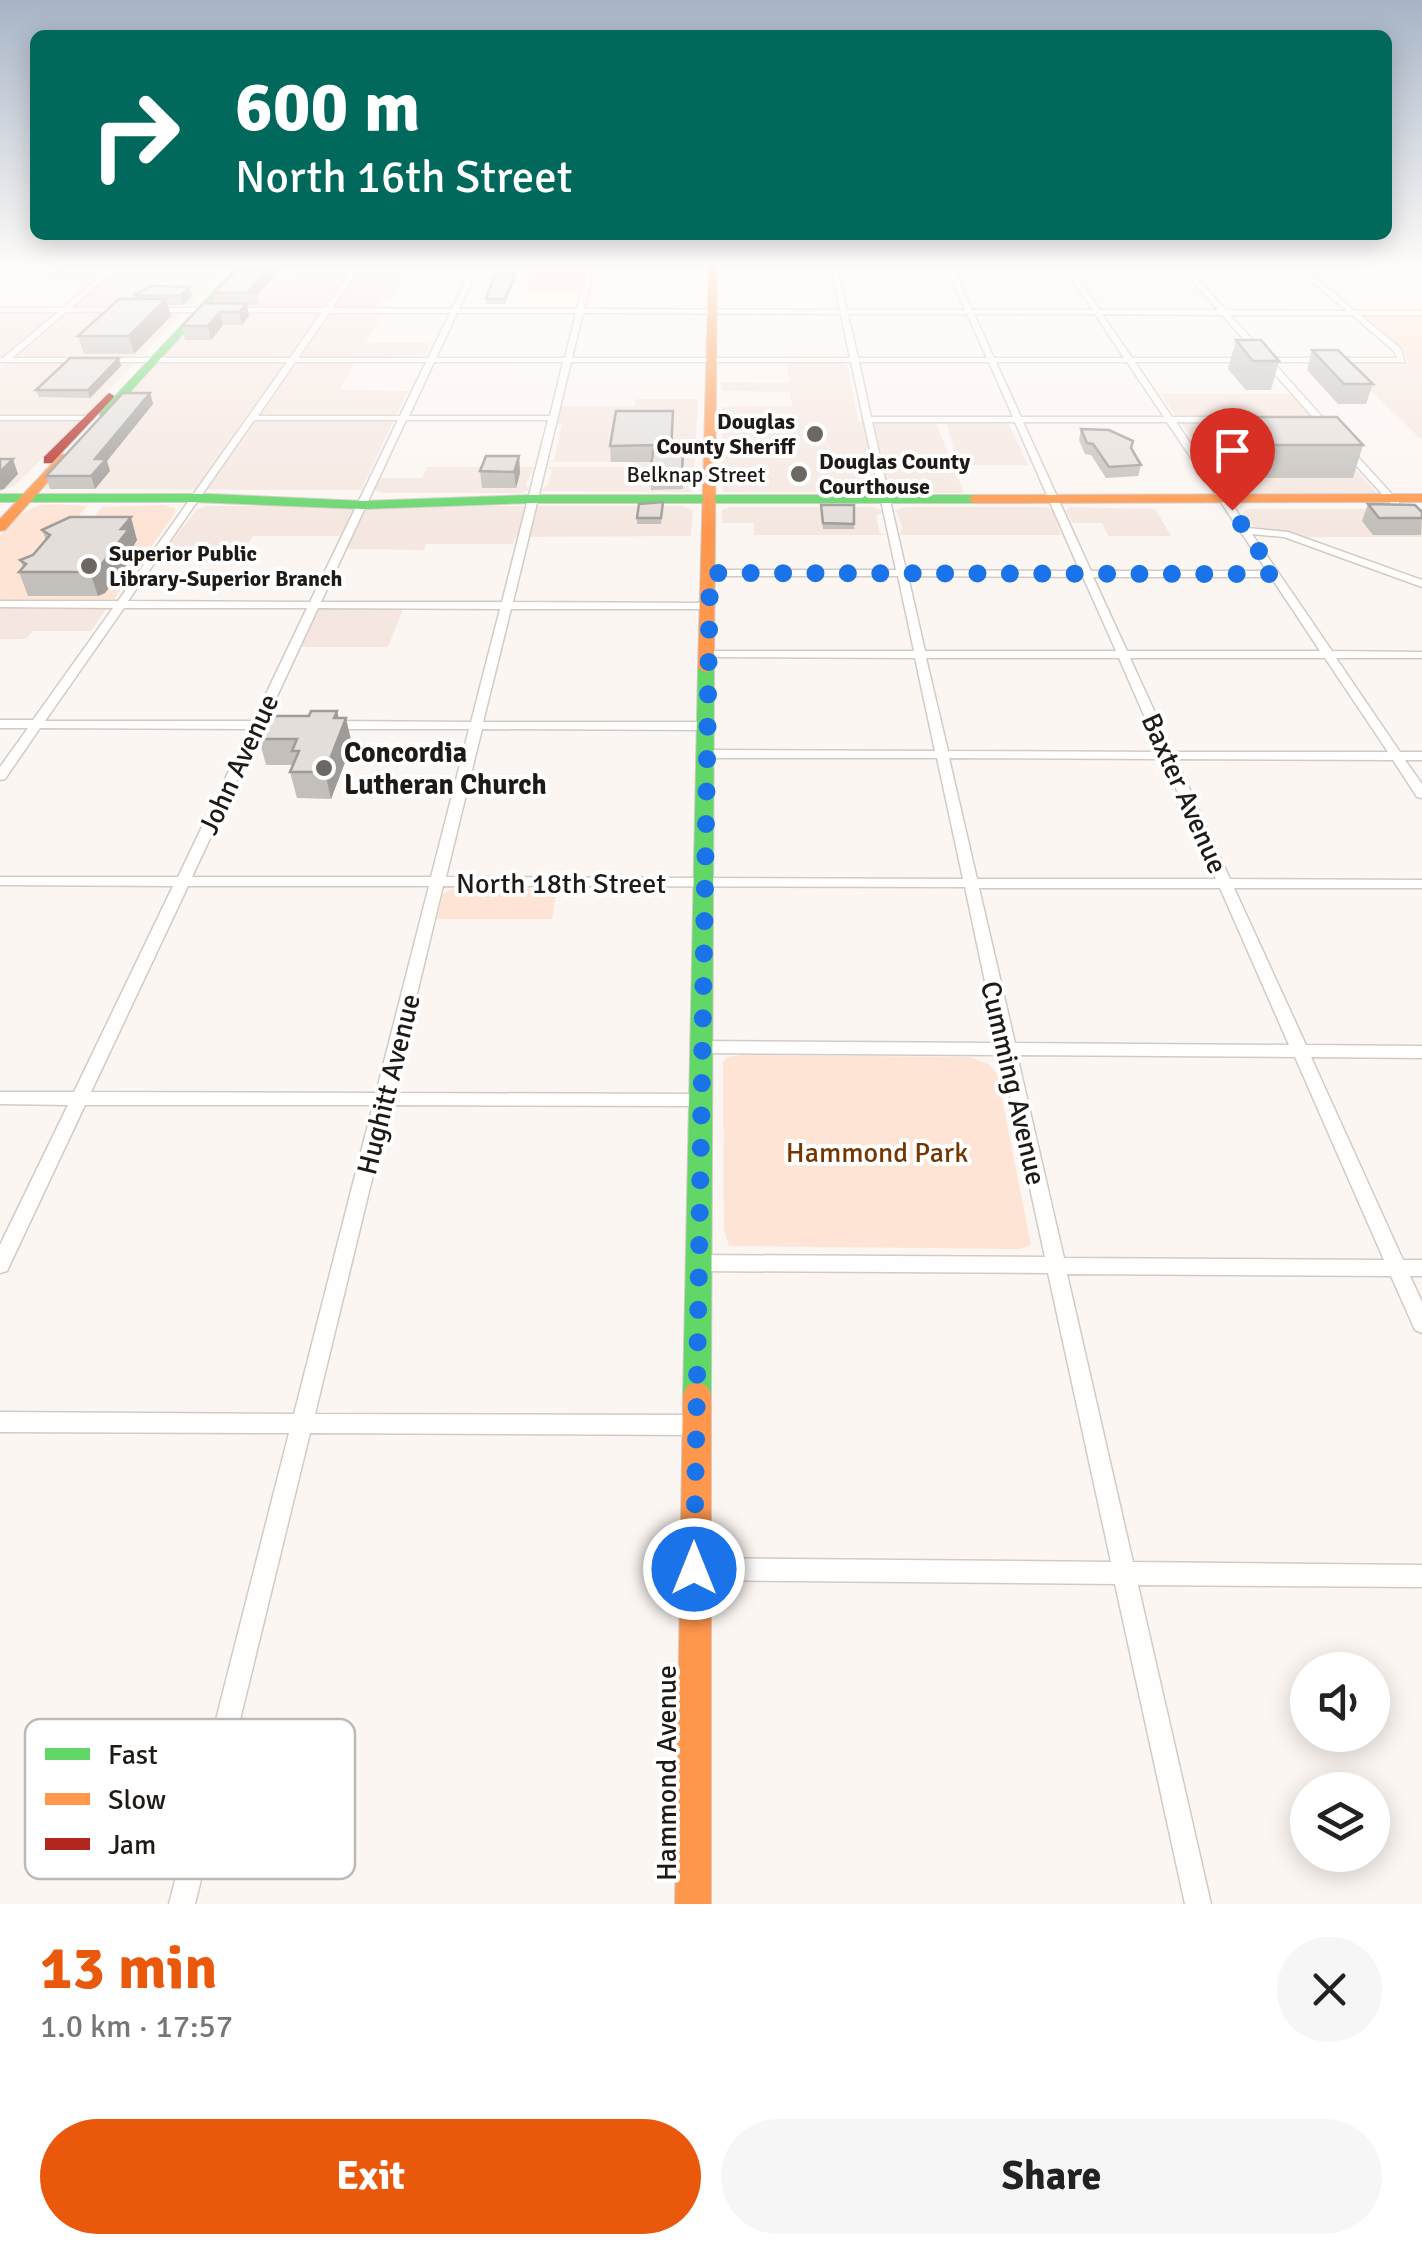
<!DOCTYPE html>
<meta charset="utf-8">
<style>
body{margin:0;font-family:Signika,sans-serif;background:#f6f6f6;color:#222;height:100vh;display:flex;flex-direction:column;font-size:38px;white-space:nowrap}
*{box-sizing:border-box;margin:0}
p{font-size:32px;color:#767676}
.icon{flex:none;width:55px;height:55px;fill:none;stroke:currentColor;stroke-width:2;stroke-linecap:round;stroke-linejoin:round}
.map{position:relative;height:1904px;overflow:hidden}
.details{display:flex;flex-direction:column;background:#fff;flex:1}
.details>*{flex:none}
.guide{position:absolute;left:30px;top:30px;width:1362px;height:210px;border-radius:15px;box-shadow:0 5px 25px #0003;background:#00695c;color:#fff;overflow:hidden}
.controls{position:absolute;left:1290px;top:1652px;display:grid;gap:20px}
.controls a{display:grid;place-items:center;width:100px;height:100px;border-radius:50%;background:#fff;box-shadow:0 5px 25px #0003;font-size:50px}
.pin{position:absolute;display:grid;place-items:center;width:85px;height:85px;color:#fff;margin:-102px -42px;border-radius:50% 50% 50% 0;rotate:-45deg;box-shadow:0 0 10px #0007}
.pin .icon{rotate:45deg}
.me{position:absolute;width:110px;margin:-55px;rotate:0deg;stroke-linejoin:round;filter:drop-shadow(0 0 8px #0008)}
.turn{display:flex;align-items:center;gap:35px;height:210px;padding:0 40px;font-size:45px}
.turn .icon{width:130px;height:130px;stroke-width:2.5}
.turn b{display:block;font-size:70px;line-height:85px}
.round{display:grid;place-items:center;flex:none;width:105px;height:105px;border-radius:52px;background:#f6f6f6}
.head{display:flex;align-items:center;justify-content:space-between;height:170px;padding:0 40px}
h1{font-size:60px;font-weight:800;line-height:75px;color:#ea580c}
.action{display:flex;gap:20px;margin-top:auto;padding:20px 40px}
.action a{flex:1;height:115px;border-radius:60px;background:#ea580c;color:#fff;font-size:40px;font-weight:800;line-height:115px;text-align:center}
.action a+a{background:#f6f6f6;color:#222}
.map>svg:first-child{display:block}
</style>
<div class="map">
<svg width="1422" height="1904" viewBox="0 0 1422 1904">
<rect width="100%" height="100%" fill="#fcf6f2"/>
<g fill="#f5e7e0">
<polygon points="153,263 230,263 73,428 14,486 0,492 0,370 13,358 0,357 0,313 49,313 50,318 61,318 69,312 85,313 89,309 74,307 101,282 40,282 55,270 100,270 101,275 110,275 143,271"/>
<polygon points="304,263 413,263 393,299 381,299 373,312 383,313 365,343 430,343 425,355 358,358 339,390 408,391 361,490 42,489 235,277 291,278 297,271 360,271 365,264"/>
<polygon points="787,362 837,362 848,366 858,421 936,423 964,493 723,492 721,407 792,406 790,392 722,391 721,382 789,383"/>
<polygon points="1347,363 1403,363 1422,367 1422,440 1344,365"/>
<polygon points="1161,394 1292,394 1311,417 1181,418 1175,415"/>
<polygon points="636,399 698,399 693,492 540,491 548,485 552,470 545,467 631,467 631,462 546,462 554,460 562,424 556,423 561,406 635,406"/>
<polygon points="946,422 1009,424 1028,465 958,465"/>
<polygon points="1312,422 1377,493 1232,493 1181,423"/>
<polygon points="427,467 534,467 526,485 529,490 522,493 384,493 372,489 379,478 422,478"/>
<polygon points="207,506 682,506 693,510 691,536 515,537 513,544 426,544 424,550 345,549 350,536 253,536 244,550 165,550 197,509"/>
<polygon points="729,507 874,507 885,512 876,516 880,533 886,535 754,535 754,523 722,523 722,510"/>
<polygon points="906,507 1047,507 1053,511 1061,535 900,535 902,527 896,510"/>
<polygon points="1070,507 1155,509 1171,536 1108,536 1102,523 1073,523 1065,511"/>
<polygon points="1247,509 1422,509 1422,537 1301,537 1253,526 1242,513"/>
<polygon points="0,608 107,608 91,631 33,631 26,639 0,639"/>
<polygon points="319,609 325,608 403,609 388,647 299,647"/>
</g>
<g fill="#fde4d5">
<polygon points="534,271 584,272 579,292 525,292"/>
<polygon points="1422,314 1422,367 1403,363 1409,361 1405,355 1361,315"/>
<path d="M 163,505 L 175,508 L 175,513 L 114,599 L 0,600 L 0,535 C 33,499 40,504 87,506 L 74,521 L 90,522 L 102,507 Z"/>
<polygon points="451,889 459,888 557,889 552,919 437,919 443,894"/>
<polygon points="744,1055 970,1057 990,1065 997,1074 1031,1245 1019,1249 729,1246 724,1230 723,1062 727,1057"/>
</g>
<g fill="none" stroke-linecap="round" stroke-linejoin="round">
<g stroke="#d1cbc8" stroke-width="3">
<g id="street">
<path d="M 358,263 L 362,263 L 361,267 L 472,267 L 474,263 L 480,263 L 478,267 L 588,268 L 589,263 L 595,263 L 594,268 L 831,268 L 830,263 L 836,263 L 837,268 L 947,268 L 945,263 L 951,263 L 954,268 L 1065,268 L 1067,265 L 1071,268 L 1298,269 L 1292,263 L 1299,263 L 1306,269 L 1422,269 L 1422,273 L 1310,273 L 1355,311 L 1422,311 L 1422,315 L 1360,315 L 1400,348 L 1405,362 L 1273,362 L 1333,429 L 1333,433 L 1327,433 L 1264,362 L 1135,362 L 1172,417 L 1246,417 L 1250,420 L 1246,423 L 1176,422 L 1248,528 L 1288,532 L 1422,580 L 1422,587 L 1284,537 L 1252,534 L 1332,651 L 1422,652 L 1422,658 L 1336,658 L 1400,752 L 1422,752 L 1422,760 L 1405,760 L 1422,784 L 1422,798 L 1417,797 L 1393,760 L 1176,759 L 1230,879 L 1422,880 L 1422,888 L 1234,888 L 1306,1045 L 1422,1046 L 1422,1058 L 1311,1057 L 1403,1260 L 1422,1260 L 1422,1276 L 1410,1276 L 1422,1302 L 1422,1333 L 1415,1330 L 1391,1276 L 1067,1274 L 1133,1562 L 1422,1565 L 1422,1587 L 1138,1585 L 1211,1904 L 1185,1904 L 1115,1584 L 695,1580 L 687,1577 L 684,1569 L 687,1561 L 695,1558 L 1111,1562 L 1048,1273 L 698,1271 L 691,1269 L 689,1263 L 691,1257 L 698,1255 L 1045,1257 L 1001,1055 L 700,1053 L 694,1051 L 692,1047 L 694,1043 L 700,1041 L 998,1043 L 965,887 L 443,886 L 393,1093 L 700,1094 L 706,1096 L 708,1100 L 706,1104 L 700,1106 L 390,1105 L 315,1414 L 695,1415 L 702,1418 L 705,1425 L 702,1432 L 695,1435 L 310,1433 L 195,1904 L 169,1904 L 289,1433 L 0,1432 L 0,1412 L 294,1414 L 373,1105 L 85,1105 L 7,1271 L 0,1273 L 0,1245 L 68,1105 L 0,1104 L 0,1092 L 74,1092 L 173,886 L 0,885 L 0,877 L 178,877 L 249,729 L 40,728 L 5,779 L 0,780 L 0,767 L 28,728 L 0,728 L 0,720 L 33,720 L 113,608 L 0,607 L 0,601 L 118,601 L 287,362 L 0,362 L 0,358 L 3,358 L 58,312 L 0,312 L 0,308 L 63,308 L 106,271 L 0,271 L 0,267 L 237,268 L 240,270 L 237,272 L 114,271 L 71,308 L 128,308 L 130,311 L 66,312 L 12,358 L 290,358 L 322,312 L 151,312 L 148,310 L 151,308 L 325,308 L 352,271 L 329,271 L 327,268 L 355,267 ZM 358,271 L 470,271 L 452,309 L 332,308 ZM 476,271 L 587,271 L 577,309 L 459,309 ZM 593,271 L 832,272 L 840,310 L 584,309 ZM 838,272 L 949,272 L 965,310 L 847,310 ZM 955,272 L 1067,272 L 1093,310 L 972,310 ZM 1074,272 L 1185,273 L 1218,310 L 1100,310 ZM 1192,273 L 1302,273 L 1347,311 L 1226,310 ZM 329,313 L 450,313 L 428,358 L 298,358 ZM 457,313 L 576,313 L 565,358 L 436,358 ZM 583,313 L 841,314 L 850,358 L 572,358 ZM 848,314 L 967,314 L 987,358 L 858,358 ZM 974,314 L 1095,314 L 1124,358 L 994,358 ZM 1102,314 L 1222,315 L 1260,358 L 1132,358 ZM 1230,315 L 1352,315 L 1394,351 L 1397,358 L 1269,358 ZM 295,362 L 426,362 L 400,416 L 258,416 ZM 434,362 L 563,362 L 550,416 L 409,416 ZM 571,362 L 851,362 L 896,570 L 710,570 L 705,573 L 710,576 L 898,576 L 914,651 L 708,651 L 702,654 L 708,657 L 915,658 L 935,751 L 706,750 L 700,754 L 706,758 L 937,758 L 963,879 L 446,877 L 482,729 L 706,730 L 712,726 L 706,722 L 483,722 L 511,609 L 709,609 L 714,606 L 709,603 L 513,602 ZM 859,362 L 989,362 L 1013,417 L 871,417 ZM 996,362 L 1127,362 L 1164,417 L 1021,417 ZM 254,420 L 398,420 L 310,602 L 128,601 ZM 406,420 L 548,420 L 502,602 L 321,602 ZM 872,422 L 1015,422 L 1080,571 L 906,570 ZM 1023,422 L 1167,422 L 1267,571 L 1091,571 ZM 908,576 L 1083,577 L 1116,651 L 925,651 ZM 1093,577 L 1271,577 L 1320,651 L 1127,651 ZM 124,608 L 307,608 L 253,721 L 45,721 ZM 318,608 L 500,609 L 471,722 L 330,721 L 324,725 L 330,729 L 469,729 L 431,877 L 192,877 L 261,729 L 268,725 L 265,722 ZM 926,658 L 1119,658 L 1160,752 L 948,751 ZM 1130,658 L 1325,658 L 1388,752 L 1173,752 ZM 949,758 L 1163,759 L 1216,879 L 977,879 ZM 188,886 L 429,886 L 376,1093 L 91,1092 ZM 979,888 L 1220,888 L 1289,1045 L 1015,1043 ZM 1017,1055 L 1295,1057 L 1384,1260 L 1064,1258 Z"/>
<polygon points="0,416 87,416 91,418 87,420 0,420"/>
<polygon points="1342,446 1348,446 1399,502 1399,506 1393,506 1342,450"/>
</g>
</g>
<g stroke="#d1cbc8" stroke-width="2">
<g id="fast">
<polygon points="240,263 248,263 108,416 100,416 100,412"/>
<polygon points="0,494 210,494 363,501 532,495 974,495 980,499 974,503 532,503 363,509 194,502 0,502"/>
<polygon points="706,663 714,668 711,1395 707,1404 697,1408 687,1404 683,1395 698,668"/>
</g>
</g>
<g stroke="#d1cbc8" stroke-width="2">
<g id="slow">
<polygon points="709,263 717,263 714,668 706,673 698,668"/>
<polygon points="61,454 71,456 5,530 0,531 0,519"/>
<polygon points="1422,494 1422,502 974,503 968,499 974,495"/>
<polygon points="697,1382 707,1386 711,1395 711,1904 675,1904 683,1395 687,1386"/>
</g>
</g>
<g stroke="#d1cbc8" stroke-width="2">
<polygon id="jam" points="109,393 114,396 113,398 52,463 44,463 44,457"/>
</g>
<use href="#street" fill="#fffefd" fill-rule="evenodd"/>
<use href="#fast" fill="#63d668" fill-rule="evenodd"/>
<use href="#slow" fill="#ff974d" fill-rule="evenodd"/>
<use href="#jam" fill="#b3261e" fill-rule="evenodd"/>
</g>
<g fill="#c3bfbb">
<polygon points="284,263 257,296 259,305 247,305 249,316 242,325 223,325 211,340 185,340 182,326 216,303 213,293"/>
<polygon points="515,274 515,278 505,304 486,304 486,299"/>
<polygon points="133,295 192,296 183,305 168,305 171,316 134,354 84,354 78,336 134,299"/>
<polygon points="1236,340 1279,361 1271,390 1246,390 1228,369"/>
<polygon points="1312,350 1373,384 1366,404 1338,404 1307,370"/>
<polygon points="121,366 90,398 39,397 36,390"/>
<polygon points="150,393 153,404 107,461 110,471 95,489 50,489 46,476"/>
<polygon points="1227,417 1363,445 1353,478 1241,478 1219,449"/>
<polygon points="673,426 672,452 683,452 683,489 651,490 652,462 611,462 610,446"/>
<polygon points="1081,429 1131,448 1141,465 1138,476 1106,478 1091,455 1085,454 1079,440"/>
<polygon points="519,456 520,473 516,488 482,488 480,471"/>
<polygon points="663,502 661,524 637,524 637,518"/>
<polygon points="1368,504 1422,512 1421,535 1373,535 1362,521"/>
<polygon points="821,505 854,524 854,529 823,529"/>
<polygon points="42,530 137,540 134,545 136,552 105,593 98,596 28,596 19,572 23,567 20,560 33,555 46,540"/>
<polygon points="337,711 339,718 352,744 331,799 297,798 290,772 293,765 266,765 259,739 309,716"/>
</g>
<g fill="#9f9b99">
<polygon points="272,263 284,263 257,296 257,293 249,291"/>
<polygon points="515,274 515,278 505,304 505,299"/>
<polygon points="190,287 192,296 183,305 180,296"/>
<polygon points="166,299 171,316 134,354 129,336"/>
<polygon points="247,304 249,316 242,325 239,312"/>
<polygon points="220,312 223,325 211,340 208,326"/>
<polygon points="119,358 121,366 90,398 88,390"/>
<polygon points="150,393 153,404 107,461 110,471 95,489 91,476 95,459"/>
<polygon points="519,456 520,473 516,488 514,472"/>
<polygon points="13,459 18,474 4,489 0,490 0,472"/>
<polygon points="131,517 137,540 134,545 136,552 105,593 98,596 90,572"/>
<polygon points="337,711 341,731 346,718 352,744 331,799 325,772 334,718"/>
</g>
<g fill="#e3deda" stroke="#9f9b99" stroke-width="2.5">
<polygon points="244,263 272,263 249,291 257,293 213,293"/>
<polygon points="495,274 515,274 505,299 486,299"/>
<polygon points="152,286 190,287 180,296 133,295"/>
<polygon points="119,299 166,299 129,336 78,336"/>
<polygon points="204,303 247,304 239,312 220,312 208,326 182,326"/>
<polygon points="1236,340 1261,340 1279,361 1253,361"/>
<polygon points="1312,350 1338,350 1373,384 1344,384"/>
<polygon points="70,358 119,358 88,390 36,390"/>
<polygon points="123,393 150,393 95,459 106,459 91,476 46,476"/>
<polygon points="616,411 673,411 671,452 683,452 682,473 650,474 654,445 610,446"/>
<polygon points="1227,417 1337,417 1363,445 1249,445"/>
<polygon points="1081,429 1109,430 1133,441 1131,448 1141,465 1109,467 1093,444 1087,443"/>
<polygon points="486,456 519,456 514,472 480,471"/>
<polygon points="0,459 13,459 0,472"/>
<polygon points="663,502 661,518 637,518 639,504"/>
<polygon points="1368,504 1415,505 1422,512 1422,518 1379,518"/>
<polygon points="821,505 854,505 854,524 823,523"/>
<polygon points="70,517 131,517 121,529 129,529 97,570 90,572 19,572 26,564 20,560 33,555 50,535 42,530"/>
<polygon points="311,711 337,711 334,718 346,718 325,772 290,772 299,751 292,751 297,739 259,739 268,716 309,716"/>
</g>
<linearGradient id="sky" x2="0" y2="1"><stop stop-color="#a7b4c6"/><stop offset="0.5" stop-color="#fefbf9"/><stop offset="1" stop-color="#fefbf9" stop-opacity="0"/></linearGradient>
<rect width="1422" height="529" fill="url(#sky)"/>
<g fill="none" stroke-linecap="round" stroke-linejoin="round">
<polyline stroke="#1a73e8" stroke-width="18" stroke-dasharray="0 32.4" points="694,1569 710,573 1274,574 1232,510"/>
</g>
<g fill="#6c6763" stroke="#fff" stroke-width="4">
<circle cx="815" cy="434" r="10"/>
<circle cx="799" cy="474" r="10"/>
<circle cx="89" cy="566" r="10"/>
<circle cx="324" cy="768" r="10"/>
</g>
<g text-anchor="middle" stroke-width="8" stroke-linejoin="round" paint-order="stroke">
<g font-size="22" font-weight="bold" fill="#1f1a16" stroke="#fff" text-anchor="start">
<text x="795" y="429" text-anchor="end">Douglas<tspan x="795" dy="25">County Sheriff</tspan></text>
<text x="819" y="469">Douglas County<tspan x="819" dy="25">Courthouse</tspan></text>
<text x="109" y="561">Superior Public<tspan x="109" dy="25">Library-Superior Branch</tspan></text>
</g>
<g font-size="22" fill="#1f1a16" stroke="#fff">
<text x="696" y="482">Belknap Street</text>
</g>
<g font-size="28" font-weight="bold" fill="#1f1a16" stroke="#fff" text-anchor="start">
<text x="344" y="762">Concordia<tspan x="344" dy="32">Lutheran Church</tspan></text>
</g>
<g font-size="28" fill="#1f1a16" stroke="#fff">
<text transform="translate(238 764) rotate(-65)" y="10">John Avenue</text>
<text transform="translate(1185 793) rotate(66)" y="10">Baxter Avenue</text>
<text x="561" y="893">North 18th Street</text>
<text transform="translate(1014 1083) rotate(77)" y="10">Cumming Avenue</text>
<text transform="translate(388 1084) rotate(-76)" y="10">Hughitt Avenue</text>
<text transform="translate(666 1773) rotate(-90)" y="10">Hammond Avenue</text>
</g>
<g font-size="28" fill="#753700" stroke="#fff">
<text x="877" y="1162">Hammond Park</text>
</g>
</g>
<rect x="25" y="1719" width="330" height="160" rx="15" fill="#fff" stroke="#bcbab9" stroke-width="2.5"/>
<rect x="45" y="1748" width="45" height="12" fill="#63d668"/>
<rect x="45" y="1793" width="45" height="12" fill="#ff974d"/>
<rect x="45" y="1838" width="45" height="12" fill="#b3261e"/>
<g font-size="28" fill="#1f1a16">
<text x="108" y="1764">Fast</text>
<text x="108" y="1809">Slow</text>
<text x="108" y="1854">Jam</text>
</g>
</svg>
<div class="controls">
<a><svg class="icon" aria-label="sound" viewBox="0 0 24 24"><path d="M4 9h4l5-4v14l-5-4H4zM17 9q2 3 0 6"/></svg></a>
<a><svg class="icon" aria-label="layers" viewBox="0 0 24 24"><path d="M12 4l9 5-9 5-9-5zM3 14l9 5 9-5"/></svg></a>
</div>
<div class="pin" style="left:1232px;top:510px;background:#d93025"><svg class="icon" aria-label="arrive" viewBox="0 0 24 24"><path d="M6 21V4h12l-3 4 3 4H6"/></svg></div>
<svg class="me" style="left:694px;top:1569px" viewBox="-20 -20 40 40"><circle r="17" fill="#1a73e8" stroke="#fff" stroke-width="3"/><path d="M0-11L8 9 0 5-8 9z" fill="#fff"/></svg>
<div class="guide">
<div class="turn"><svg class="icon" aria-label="right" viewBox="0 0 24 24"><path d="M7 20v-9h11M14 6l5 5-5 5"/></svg><div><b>600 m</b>North 16th Street</div></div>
</div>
</div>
<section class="details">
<div class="head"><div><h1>13 min</h1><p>1.0 km · 17:57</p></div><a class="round"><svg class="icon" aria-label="close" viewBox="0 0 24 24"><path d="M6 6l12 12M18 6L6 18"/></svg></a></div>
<div class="action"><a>Exit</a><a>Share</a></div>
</section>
